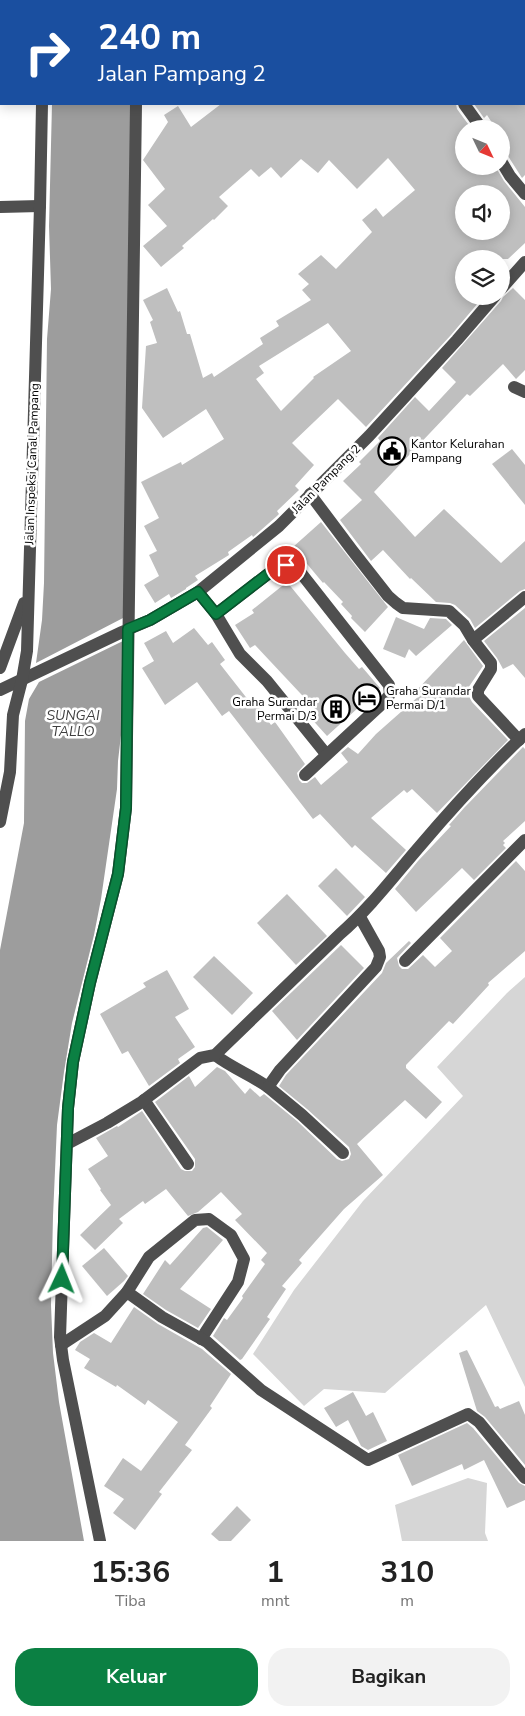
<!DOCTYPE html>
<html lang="id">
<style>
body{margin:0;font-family:"Nunito Sans",sans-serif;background:#f2f2f2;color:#222;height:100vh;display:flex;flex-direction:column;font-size:19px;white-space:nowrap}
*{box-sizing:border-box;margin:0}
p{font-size:16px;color:#767676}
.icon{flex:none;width:28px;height:28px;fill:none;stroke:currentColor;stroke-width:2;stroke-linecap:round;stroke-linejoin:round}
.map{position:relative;height:1541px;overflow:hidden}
.sheet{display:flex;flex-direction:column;background:#fff;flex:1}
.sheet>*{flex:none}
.top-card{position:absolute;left:0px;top:0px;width:525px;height:105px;box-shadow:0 2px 12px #0003;background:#1a4fa0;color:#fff;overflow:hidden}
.needle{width:32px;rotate:133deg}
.buttons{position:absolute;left:455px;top:120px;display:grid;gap:10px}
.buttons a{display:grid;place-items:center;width:55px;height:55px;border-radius:50%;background:#fff;box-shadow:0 2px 12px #0003;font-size:25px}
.pin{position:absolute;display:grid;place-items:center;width:42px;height:42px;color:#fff;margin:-21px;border:2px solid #fff;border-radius:50%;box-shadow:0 1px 5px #0007}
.me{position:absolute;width:55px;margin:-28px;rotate:2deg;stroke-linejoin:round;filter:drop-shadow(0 0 4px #0008)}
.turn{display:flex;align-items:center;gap:18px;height:105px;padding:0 15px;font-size:22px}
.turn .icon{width:65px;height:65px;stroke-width:2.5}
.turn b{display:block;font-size:35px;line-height:42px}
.eta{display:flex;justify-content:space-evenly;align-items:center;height:85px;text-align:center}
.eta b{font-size:30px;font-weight:700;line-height:35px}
.cta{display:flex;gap:10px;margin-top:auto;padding:10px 15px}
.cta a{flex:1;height:58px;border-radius:20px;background:#0b8043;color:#fff;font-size:20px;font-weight:700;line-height:58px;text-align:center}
.cta a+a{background:#f2f2f2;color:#222}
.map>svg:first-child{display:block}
</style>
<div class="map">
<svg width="525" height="1541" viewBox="0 0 525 1541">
<rect width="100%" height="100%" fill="#fff"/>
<g fill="#d6d6d6">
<polygon points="525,977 525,1387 486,1305 385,1393 324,1389 304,1406 253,1354 294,1290 363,1201 463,1096 437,1067 507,993"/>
<polygon points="468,1478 487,1483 485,1533 488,1541 402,1541 395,1505"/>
</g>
<g fill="#9d9d9d">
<polygon points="52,104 133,104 125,617 36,663 42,620 44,583 47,339 51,289 49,226"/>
<polygon points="123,641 121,735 118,761 117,789 101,899 94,935 72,1023 64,1072 57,1125 53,1216 51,1305 53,1353 59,1402 84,1541 0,1541 0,950 24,823 25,721 29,699 39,682"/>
</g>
<g fill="#bfbfbf" fill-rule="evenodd">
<path d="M 221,104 L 456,104 L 457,109 L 471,128 L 464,129 L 464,166 L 495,166 L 504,181 L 525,207 L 525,243 L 508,259 L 464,259 L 464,296 L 484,296 L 451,335 L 366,427 L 338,399 L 292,443 L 314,465 L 295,486 L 299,490 L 277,511 L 279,514 L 277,516 L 253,537 L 252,535 L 228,552 L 229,555 L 195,576 L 198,580 L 186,588 L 186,589 L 171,598 L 169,594 L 155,603 L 144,585 L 159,576 L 149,555 L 157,551 L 144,526 L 159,518 L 141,482 L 181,462 L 182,465 L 224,439 L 206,409 L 163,438 L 142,408 L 146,346 L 157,343 L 150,322 L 153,320 L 143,300 L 167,288 L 178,312 L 180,311 L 187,334 L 190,334 L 203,378 L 212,373 L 214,377 L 263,344 L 260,338 L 279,326 L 276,321 L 311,300 L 302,290 L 309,284 L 298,274 L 321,255 L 336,269 L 372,232 L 362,220 L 376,208 L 383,217 L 415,190 L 388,158 L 357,189 L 329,160 L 318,173 L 301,159 L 281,178 L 271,167 L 259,177 L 251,169 L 219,197 L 228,206 L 214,220 L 213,219 L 182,246 L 184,248 L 161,267 L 143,246 L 167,226 L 148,205 L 165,189 L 143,160 L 168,122 L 164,115 L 178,106 L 191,127 ZM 464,194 L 501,194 L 501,231 L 464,231 ZM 328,323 L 351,351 L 313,377 L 314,378 L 281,411 L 256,379 L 264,373 L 259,366 Z"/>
<polygon points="474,104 525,104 525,175 522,178 508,156 501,153 501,129 496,129 487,115 484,118"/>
<polygon points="513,288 525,300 525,370 516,379 503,364 470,396 467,394 374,492 415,537 444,509 501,563 525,541 525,589 520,591 475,628 470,619 455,605 450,603 436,602 411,578 410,579 383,550 371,561 340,520 362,500 343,481 361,464 359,462 380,441 378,438 415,397 429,411 456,382 442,368 501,301 503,297"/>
<polygon points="512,449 525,465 525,505 492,464"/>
<polygon points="321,522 388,607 365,632 351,618 352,616 341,604 343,602 324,582 323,583 293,547"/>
<polygon points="287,582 345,653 359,669 362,667 380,688 327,736 308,715 315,709 255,645 250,648 235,625 254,613 252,610"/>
<polygon points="525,608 525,678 513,664 503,669 497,658 484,641"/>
<polygon points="396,617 424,629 430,618 446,619 452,625 416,656 409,649 405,658 383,649"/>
<polygon points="194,628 208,645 212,642 225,660 220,664 249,701 252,698 271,725 275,722 305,764 297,773 299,780 302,783 307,783 315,777 321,785 348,762 341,753 348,747 358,754 376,734 419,696 415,692 464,640 483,666 466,691 472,702 508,740 437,813 412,789 407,793 404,790 371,818 406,850 386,873 355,845 352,848 320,814 313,819 229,711 222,716 197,682 165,705 142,668 154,661 144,643 166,631 173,643"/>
<polygon points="523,747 525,749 525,821 503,841 505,843 503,845 506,848 474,880 462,868 416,912 395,889 418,861 451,826 449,825 464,808"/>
<polygon points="516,861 525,871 525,951 488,983 489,985 453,1024 449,1021 406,1065 406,1068 442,1102 426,1119 405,1100 357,1144 383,1175 344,1209 299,1260 302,1263 282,1286 286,1289 267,1317 270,1319 242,1359 240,1360 213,1336 224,1318 227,1320 243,1298 242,1296 265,1264 261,1260 267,1253 235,1220 242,1214 221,1192 198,1212 188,1216 166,1189 145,1204 143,1201 119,1219 123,1223 95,1250 80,1235 111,1205 100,1190 101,1189 88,1169 108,1156 96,1138 117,1126 118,1127 142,1111 181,1169 185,1171 192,1171 195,1167 195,1159 155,1102 189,1076 195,1087 217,1067 225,1071 245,1094 250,1088 260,1097 264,1094 297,1121 337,1159 342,1161 349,1159 351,1154 349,1147 307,1109 279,1086 286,1075 382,973 386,963 409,941 411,943 397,958 399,966 402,969 408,969 423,955 435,967 452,951 440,938"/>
<polygon points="336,868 365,897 347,916 318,886"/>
<polygon points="287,894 327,936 296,965 257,923"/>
<polygon points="341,945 364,968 297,1040 272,1011"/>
<polygon points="214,956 253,993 232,1015 193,977"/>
<polygon points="167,970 189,1009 175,1017 195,1047 178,1059 180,1063 149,1086 128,1051 122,1054 100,1014 146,987 143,983"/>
<polygon points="207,1227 223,1240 180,1289 211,1309 198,1328 166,1310 143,1294 165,1260 170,1265 203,1228"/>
<polygon points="104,1248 128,1276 124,1281 107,1296 82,1266"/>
<polygon points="134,1307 158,1324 202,1349 231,1374 210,1406 212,1408 185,1445 192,1450 159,1492 162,1494 135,1530 113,1513 124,1499 104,1486 123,1458 141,1471 178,1422 148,1400 145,1405 117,1385 116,1387 84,1368 90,1359 75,1350 80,1342 94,1333 111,1343"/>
<polygon points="467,1350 495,1407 498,1406 500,1409 519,1401 525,1415 525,1465 485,1417 477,1411 459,1353"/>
<polygon points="353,1392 366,1416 373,1412 387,1441 368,1450 361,1446 348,1420 336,1427 324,1408"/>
<polygon points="467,1423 473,1428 519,1483 525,1486 525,1500 507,1508 484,1460 464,1470 462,1464 412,1486 398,1455"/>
<polygon points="237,1506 251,1520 231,1541 219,1541 211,1534"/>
</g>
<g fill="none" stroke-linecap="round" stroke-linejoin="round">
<g stroke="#4f4f4f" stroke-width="12">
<polyline points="395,0 396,1"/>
<polyline points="51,1 51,0"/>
<polyline points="146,1 146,0"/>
<polyline points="287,1 288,0"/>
<polyline points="464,104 482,129"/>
<polyline points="501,161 510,176 525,194"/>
<polyline points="0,207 40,206"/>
<polyline points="501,289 525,262"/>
<polyline points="514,387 525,392"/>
<polyline points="310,494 352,550 388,596 396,603 403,608 449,611 464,625 473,640 491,663 491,669 478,690 478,696 519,740"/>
<polyline points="198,592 216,614 240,654 267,681 326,754"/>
<path d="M 216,614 L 277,567 C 284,565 289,564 297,568 L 389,685 L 390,694 L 385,701 L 305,775"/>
<polyline points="473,640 525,597"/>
<polyline points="0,668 24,603"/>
<polyline points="0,690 122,632 150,620 198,592 279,526 369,436 457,340 495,296"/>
<polyline points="0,822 10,772 13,715 22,680 27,651 40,206 42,104"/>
<polyline points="405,961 525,840"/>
<path d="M 215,1055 C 232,1068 251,1075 268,1087 L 280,1070 L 376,967 L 380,957 L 379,951 L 360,917"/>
<polyline points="268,1087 302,1115 343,1153"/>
<polyline points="144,1100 188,1164"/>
<path d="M 67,1144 L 107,1123 L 140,1103 L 200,1058 L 215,1055 L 340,934 C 370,908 394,876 420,846 C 453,807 488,769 525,734"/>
<polyline points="127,1292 149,1257 195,1220 209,1219 231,1235 244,1259 238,1282 201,1339"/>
<polyline points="61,1345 105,1316 127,1292 162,1317 207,1342 261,1390 368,1460 468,1414 479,1422 525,1478"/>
<polyline points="100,1541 63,1360 60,1337 62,1279 68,1108 73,1062 90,983 118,874 126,808 136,104"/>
</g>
</g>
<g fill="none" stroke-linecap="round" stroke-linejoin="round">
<g stroke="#07532c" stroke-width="12">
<polyline id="route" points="62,1279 68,1108 73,1062 90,983 118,874 126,808 128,629 150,620 198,592 216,614 277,567 286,565"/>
</g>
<use href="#route" stroke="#0b8043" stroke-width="9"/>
</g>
<defs>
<g id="civic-ring" transform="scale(1.4375)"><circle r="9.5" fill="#fff" stroke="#000" stroke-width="1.5"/><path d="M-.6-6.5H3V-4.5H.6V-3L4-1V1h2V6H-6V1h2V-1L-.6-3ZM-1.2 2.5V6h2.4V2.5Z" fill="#000"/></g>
<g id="hotel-ring" transform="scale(1.4375)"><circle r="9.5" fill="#fff" stroke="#000" stroke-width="1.5"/><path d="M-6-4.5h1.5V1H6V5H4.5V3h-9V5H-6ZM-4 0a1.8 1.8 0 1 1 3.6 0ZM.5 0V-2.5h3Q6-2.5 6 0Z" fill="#000"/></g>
<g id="building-ring" transform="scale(1.4375)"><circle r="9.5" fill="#fff" stroke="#000" stroke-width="1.5"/><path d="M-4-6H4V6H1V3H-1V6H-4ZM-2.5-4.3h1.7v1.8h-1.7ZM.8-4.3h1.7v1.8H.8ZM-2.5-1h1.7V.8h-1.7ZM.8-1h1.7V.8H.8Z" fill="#000"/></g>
</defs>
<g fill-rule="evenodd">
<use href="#civic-ring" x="392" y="451"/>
<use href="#hotel-ring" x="367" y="698"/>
<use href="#building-ring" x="336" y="709"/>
</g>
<g text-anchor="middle" stroke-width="5" stroke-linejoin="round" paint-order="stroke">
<g font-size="12" fill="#000" stroke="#fff" text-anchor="start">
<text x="411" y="448">Kantor Kelurahan<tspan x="411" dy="14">Pampang</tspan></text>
<text x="386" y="695">Graha Surandar<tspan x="386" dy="14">Permai D/1</tspan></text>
<text x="317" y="706" text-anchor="end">Graha Surandar<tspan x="317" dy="14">Permai D/3</tspan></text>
</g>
<g font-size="12" fill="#000" stroke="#fff">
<text transform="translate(32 464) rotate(-88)" y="4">Jalan Inspeksi Canal Pampang</text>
<text transform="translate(326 479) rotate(-45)" y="4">Jalan Pampang 2</text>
</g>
<g font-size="14" font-style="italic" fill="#3e3e3e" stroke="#fff">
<text x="73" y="720">SUNGAI<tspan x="73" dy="16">TALLO</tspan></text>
</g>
</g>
</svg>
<div class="buttons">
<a><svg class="needle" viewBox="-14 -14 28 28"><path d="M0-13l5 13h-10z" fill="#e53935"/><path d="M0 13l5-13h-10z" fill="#767676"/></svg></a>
<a><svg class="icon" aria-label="sound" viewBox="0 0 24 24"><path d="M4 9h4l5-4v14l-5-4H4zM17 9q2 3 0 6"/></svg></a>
<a><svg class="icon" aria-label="layers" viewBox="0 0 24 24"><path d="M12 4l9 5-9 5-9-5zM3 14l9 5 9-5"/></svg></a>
</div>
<div class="pin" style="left:286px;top:565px;background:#d93025"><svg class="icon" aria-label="arrive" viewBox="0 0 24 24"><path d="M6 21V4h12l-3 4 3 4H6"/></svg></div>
<svg class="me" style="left:62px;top:1279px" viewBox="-20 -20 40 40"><path d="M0-17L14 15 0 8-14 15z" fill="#0b8043" stroke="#fff" stroke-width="4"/></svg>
<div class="top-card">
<div class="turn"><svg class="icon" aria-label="right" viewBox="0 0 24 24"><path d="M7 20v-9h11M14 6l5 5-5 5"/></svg><div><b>240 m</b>Jalan Pampang 2</div></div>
</div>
</div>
<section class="sheet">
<div class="eta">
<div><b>15:36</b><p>Tiba</p></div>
<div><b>1</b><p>mnt</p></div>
<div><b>310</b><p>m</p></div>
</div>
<div class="cta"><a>Keluar</a><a>Bagikan</a></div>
</section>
